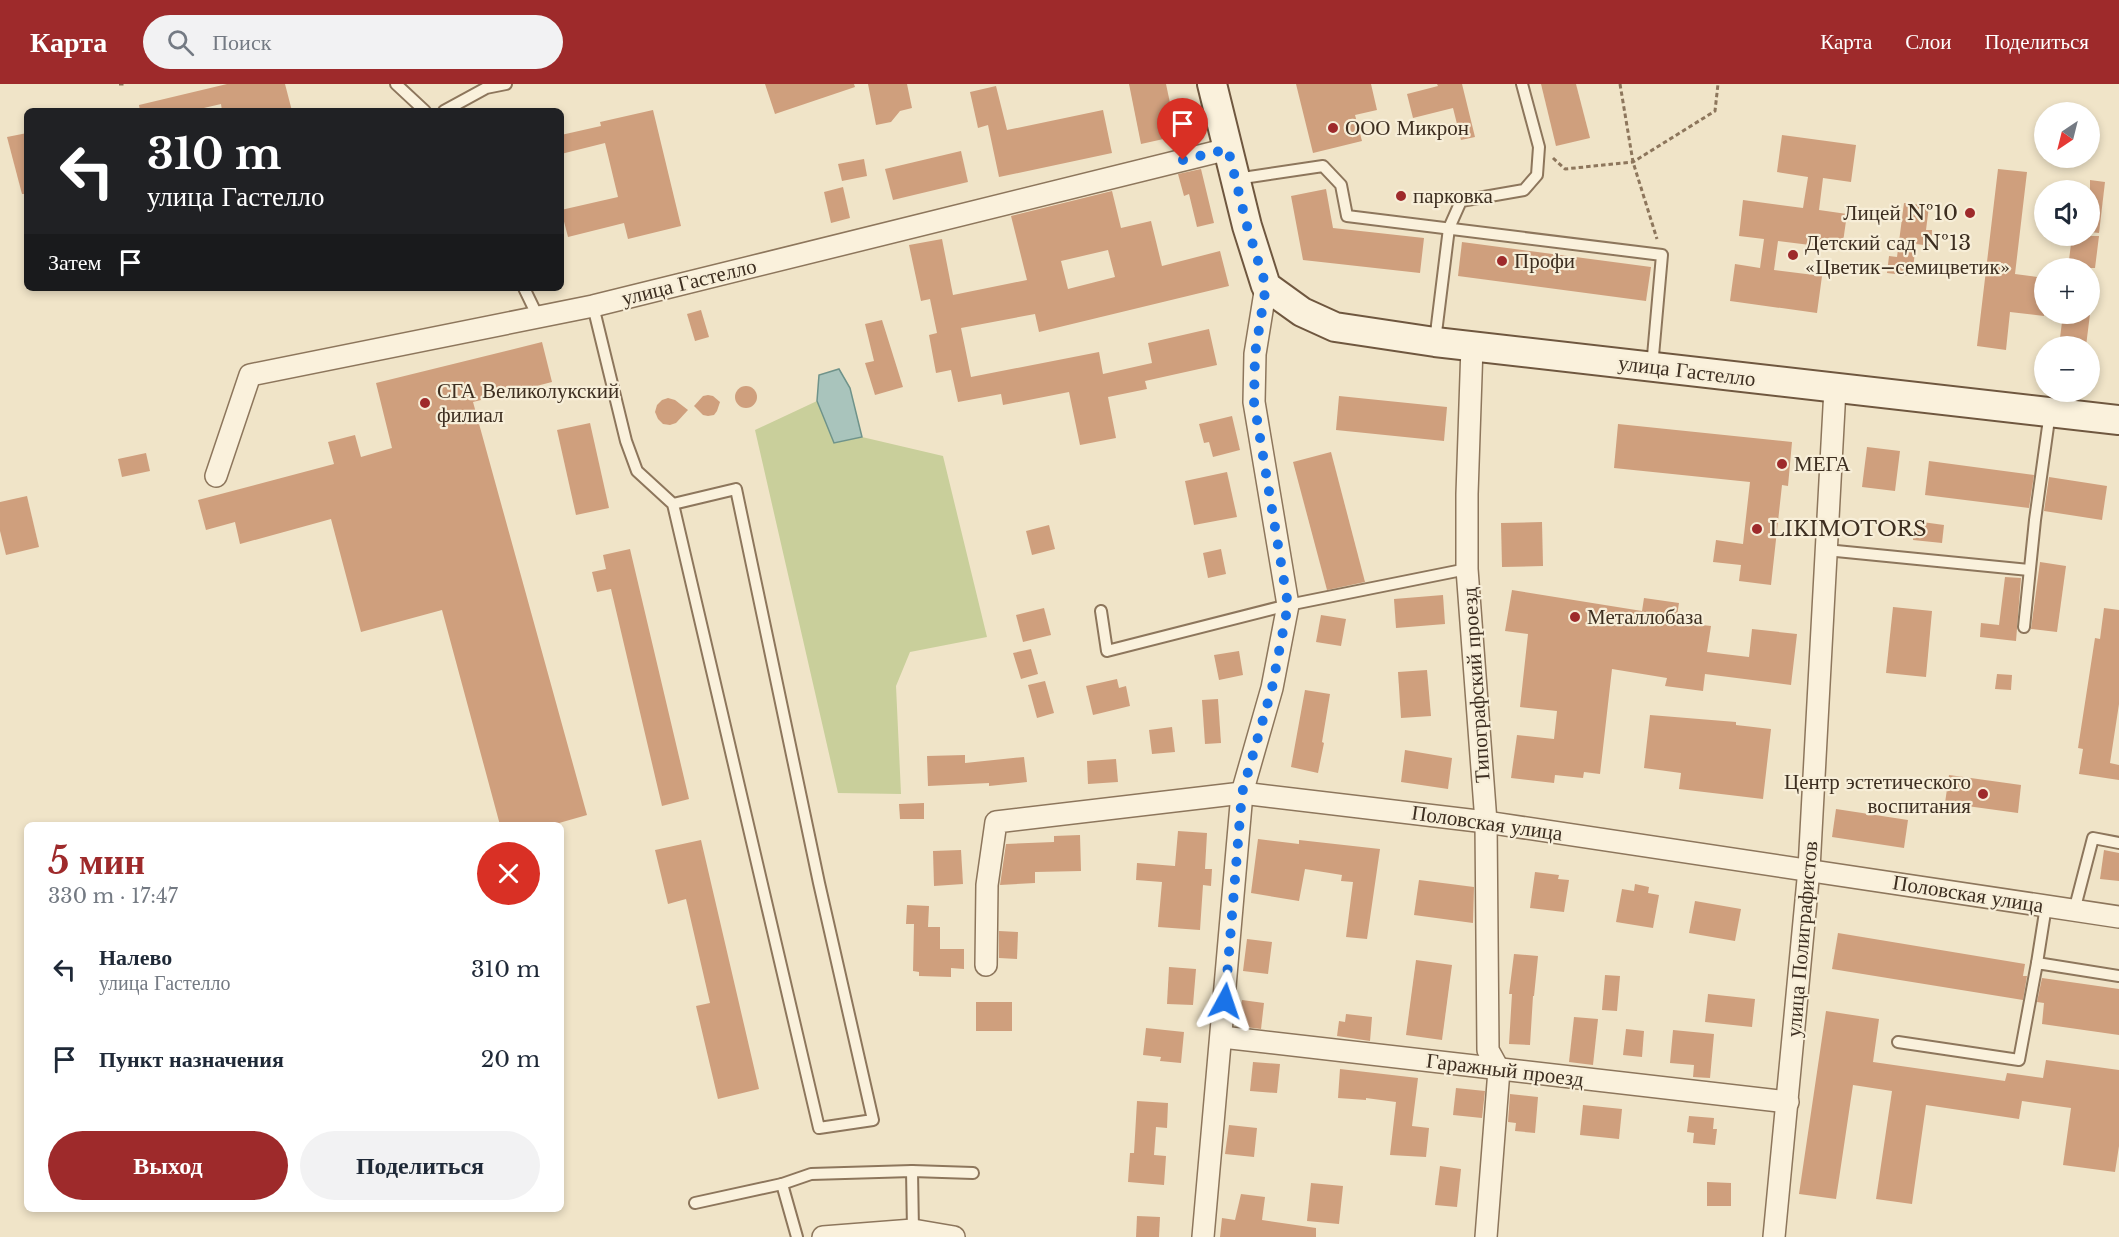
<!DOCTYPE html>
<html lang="ru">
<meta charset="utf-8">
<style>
body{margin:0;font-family:"Libre Baskerville",serif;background:#f2f2f3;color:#1f2937;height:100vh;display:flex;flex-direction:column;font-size:22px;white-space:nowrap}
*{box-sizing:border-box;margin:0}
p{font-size:20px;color:#747a83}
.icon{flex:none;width:33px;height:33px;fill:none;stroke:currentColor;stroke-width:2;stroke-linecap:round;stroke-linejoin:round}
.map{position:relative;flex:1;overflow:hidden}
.details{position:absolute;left:24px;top:738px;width:540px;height:390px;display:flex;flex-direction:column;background:#fff;border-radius:9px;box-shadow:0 3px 9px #0003}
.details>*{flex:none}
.guide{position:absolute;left:24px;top:24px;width:540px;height:183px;border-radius:9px;box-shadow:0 3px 9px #0003;background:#202124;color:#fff;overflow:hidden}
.needle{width:39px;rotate:215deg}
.buttons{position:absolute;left:2034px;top:18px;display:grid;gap:12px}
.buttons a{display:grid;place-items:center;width:66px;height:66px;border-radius:50%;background:#fff;box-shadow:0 3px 9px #0003;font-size:30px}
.pin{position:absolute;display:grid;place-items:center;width:51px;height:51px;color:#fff;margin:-62px -26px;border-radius:50% 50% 50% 0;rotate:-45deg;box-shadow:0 0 6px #0007}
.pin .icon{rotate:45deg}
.me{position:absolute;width:66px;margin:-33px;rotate:5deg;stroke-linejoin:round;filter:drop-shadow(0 0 4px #0008)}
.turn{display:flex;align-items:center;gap:21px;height:126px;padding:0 24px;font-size:27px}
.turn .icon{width:78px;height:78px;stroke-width:2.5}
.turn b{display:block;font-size:42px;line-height:51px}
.then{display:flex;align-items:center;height:57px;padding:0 24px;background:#0003;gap:12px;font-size:22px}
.round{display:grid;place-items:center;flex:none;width:63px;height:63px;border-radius:32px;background:#f2f2f3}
.head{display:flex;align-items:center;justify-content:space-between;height:102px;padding:0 24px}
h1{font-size:36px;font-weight:700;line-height:45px;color:#9e2a2b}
.button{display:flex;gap:12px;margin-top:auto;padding:12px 24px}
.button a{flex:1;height:69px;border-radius:36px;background:#9e2a2b;color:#fff;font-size:24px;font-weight:700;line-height:69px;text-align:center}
.button a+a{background:#f2f2f3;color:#1f2937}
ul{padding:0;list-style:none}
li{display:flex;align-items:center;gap:18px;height:90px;padding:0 24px}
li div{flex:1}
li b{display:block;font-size:22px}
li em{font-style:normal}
header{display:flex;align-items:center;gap:36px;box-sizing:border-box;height:84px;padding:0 30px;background:#9e2a2b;color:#fff}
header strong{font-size:28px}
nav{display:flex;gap:33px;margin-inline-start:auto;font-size:21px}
.search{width:420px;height:54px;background:#f2f2f3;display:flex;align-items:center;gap:15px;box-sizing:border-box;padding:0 21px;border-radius:33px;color:#747a83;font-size:22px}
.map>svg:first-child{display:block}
</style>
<header>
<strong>Карта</strong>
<div class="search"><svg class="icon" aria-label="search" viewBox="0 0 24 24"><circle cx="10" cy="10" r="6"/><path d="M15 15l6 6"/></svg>Поиск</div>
<nav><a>Карта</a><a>Слои</a><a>Поделиться</a></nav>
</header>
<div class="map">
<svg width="2119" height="1153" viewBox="0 0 2119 1153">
<rect width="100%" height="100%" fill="#f0e4c8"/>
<polygon fill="#c9cf9b" points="817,317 834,359 862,353 943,372 987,553 910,568 896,602 901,710 838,709 755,346"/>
<polygon fill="#a9c4bc" stroke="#6f938a" stroke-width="1.5" points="839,285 850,304 862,353 834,359 817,317 819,291"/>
<g fill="#cf9f7d" fill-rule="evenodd">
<polygon points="227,0 285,0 292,27 222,27 221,20 191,27 140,27 139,21"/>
<polygon points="765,0 854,0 855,3 775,30"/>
<polygon points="868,0 907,0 912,24 900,27 891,38 876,41"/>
<polygon points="1129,0 1166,0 1177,52 1141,60"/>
<polygon points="1296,0 1371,0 1377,26 1355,31 1362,57 1313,69"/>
<polygon points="1437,0 1462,0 1475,53 1461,56 1453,24 1413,34 1407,10 1438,2"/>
<polygon points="1541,0 1576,0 1590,54 1556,62"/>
<polygon points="996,2 1007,46 1103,26 1112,69 999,93 988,41 978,44 970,8"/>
<polygon points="653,26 681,142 628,155 624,139 568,153 561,126 618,113 605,59 561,70 561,51 601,42 600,38"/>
<polygon points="27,49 27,110 22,110 7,53"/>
<polygon points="1782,51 1856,61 1851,98 1823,94 1819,126 1847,130 1842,165 1778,157 1774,186 1822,192 1817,229 1730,217 1735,180 1760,184 1764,155 1739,152 1743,116 1803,124 1808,93 1777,88"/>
<polygon points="961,67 968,98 893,116 885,85"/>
<polygon points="864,75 867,92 842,97 838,80"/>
<polygon points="1201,85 1214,139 1197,143 1189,110 1184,112 1178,90"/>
<polygon points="1998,85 2027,88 2015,190 2044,194 2044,232 2010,228 2006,266 1977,262"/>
<polygon points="2090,96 2105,98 2099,149 2090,148"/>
<polygon points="843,103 850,134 831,139 824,108"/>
<polygon points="1326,105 1333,144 1424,154 1420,189 1303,176 1291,112"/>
<path d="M 1112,107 L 1121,144 L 1151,137 L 1162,182 L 1220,167 L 1229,202 L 1039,248 L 1035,230 L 961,244 L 971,293 L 1099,268 L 1103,290 L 1152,279 L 1148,259 L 1209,245 L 1217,281 L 1145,297 L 1147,305 L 1108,313 L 1116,354 L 1080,361 L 1069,308 L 1003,321 L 1001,310 L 958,318 L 951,286 L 936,289 L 929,251 L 937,249 L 930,215 L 921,217 L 909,161 L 942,155 L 953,211 L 1027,196 L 1011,132 ZM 1108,166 L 1115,193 L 1068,205 L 1061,177 Z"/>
<polygon points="1904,119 1929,122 1926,146 1932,146 1931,162 1916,160 1912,192 1887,189 1889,172 1897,173"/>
<polygon points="2072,152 2099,152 2095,184 2068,184"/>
<polygon points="1462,158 1651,183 1646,217 1458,192"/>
<polygon points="701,226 709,253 695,257 687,230"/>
<polygon points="2063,230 2090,230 2086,262 2059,262"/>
<polygon points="882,236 903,303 875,311 865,279 874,277 865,240"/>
<polygon points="542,258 552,298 473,318 587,731 552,741 500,741 442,526 361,548 331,435 240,460 235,438 206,446 198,416 334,380 328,358 355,351 361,373 392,364 376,299"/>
<circle cx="746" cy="313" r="11"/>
<polygon points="708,311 713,312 720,318 717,327 714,331 708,332 703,331 694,322 703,312"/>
<polygon points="1339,312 1447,323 1444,357 1336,346"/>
<polygon points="668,314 675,316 688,326 676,339 670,341 663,340 658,335 655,328 657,321 662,316"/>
<polygon points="1232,332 1240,366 1213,373 1209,358 1204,359 1199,340"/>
<polygon points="590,339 609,424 576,431 557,346"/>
<polygon points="1618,340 1792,358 1788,402 1782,401 1771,501 1739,497 1741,481 1713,478 1716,456 1743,460 1750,398 1614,384"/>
<polygon points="1867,363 1900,367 1895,407 1862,403"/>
<polygon points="1331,368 1365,498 1327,506 1293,378"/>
<polygon points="146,369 150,387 122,393 118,375"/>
<polygon points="1929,377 2034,391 2029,424 1925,411"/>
<polygon points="1227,388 1237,433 1194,441 1185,397"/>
<polygon points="2049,393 2107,402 2102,436 2044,427"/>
<polygon points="27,412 39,463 6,471 0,447 0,418"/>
<polygon points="1915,437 1944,441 1942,459 1913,456"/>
<polygon points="1542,438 1543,482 1502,483 1501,439"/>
<polygon points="1049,441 1055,465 1032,471 1026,447"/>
<polygon points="630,465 689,715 662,722 611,505 597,508 592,488 606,485 603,471"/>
<polygon points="1221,465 1226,490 1208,494 1203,469"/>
<polygon points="2040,478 2066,482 2057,548 2031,545"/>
<polygon points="2005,493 2021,494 2016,557 1980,553 1981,539 1999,541"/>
<polygon points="1512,506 1642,527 1644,514 1679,519 1676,538 1711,542 1707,568 1749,573 1752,545 1797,550 1791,601 1705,590 1703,607 1665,602 1667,594 1612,585 1600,690 1584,688 1583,694 1555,691 1554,699 1511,694 1517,651 1554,655 1557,627 1520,623 1528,550 1505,547"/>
<polygon points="1443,511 1445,540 1396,544 1394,515"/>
<polygon points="1893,523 1932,527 1926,593 1886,589"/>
<polygon points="1044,524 1051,551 1023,558 1016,531"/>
<polygon points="2104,524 2119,526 2119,620 2110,679 2119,681 2119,696 2079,690 2083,665 2078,664 2095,554 2100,555"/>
<polygon points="1321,531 1346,535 1341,562 1316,558"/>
<polygon points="1031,565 1038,590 1021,595 1013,569"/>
<polygon points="1239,567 1243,591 1219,596 1214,571"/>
<polygon points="1427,586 1431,632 1401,634 1398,588"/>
<polygon points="1997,590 2012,591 2011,606 1995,605"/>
<polygon points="1117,595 1119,604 1126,602 1130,622 1093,631 1086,602"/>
<polygon points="1045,597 1054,629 1037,634 1028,601"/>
<polygon points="1305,606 1330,610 1322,658 1324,659 1318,689 1291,683"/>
<polygon points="1218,615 1221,659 1205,660 1202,616"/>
<polygon points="1650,631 1736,638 1736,641 1771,645 1763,715 1679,705 1681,689 1644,684"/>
<polygon points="1172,643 1175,668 1152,670 1149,646"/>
<polygon points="1405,666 1452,674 1448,705 1401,698"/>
<polygon points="965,671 965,679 1024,673 1027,698 989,702 989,699 928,702 927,672"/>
<polygon points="1116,675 1118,698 1088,700 1087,677"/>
<polygon points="1949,691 2021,701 2018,729 1945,719"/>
<polygon points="924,719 924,735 900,735 899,720"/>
<polygon points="1836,725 1908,736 1904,764 1832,753"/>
<polygon points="1178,747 1207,749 1205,785 1212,785 1211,802 1203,801 1200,846 1158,843 1162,798 1136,796 1137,779 1175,782"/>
<polygon points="1080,751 1081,787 1035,788 1035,799 1000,801 1006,760 1054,758 1054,752"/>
<polygon points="1258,755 1299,760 1299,756 1380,765 1367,855 1346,853 1353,798 1341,797 1342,791 1305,785 1299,817 1251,809"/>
<polygon points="701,756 759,1005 718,1015 696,922 710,919 686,815 668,820 655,766"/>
<polygon points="961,766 963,800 934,802 933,767"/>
<polygon points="2104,766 2119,769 2119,797 2100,795"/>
<polygon points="1535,788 1559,791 1558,795 1569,796 1564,828 1530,824"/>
<polygon points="1419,796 1474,803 1473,839 1414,831"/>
<polygon points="1635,800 1649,803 1648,809 1659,811 1653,844 1616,838 1622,805 1634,807"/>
<polygon points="1695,817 1741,825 1735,857 1689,849"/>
<polygon points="907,821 929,822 928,843 940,843 940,865 964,865 964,885 951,884 951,893 919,892 919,888 913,887 914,840 906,840"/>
<polygon points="999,847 1018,848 1017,875 999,874"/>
<polygon points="1838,849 2025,880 2023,892 2027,892 2023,916 1832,885"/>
<polygon points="1247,855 1272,858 1268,890 1243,887"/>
<polygon points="1514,870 1538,872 1534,912 1533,912 1530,961 1509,960 1512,910 1509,910"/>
<polygon points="1416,876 1452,881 1442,956 1406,951"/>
<polygon points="1169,883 1196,885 1193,921 1167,920"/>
<polygon points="1605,891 1620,892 1617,927 1602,926"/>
<polygon points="2042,894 2119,905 2119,951 2042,940 2044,919 2037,918"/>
<polygon points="1708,910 1755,915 1752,943 1705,938"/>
<polygon points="1242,916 1264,919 1261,945 1238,942"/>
<rect x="976" y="918" width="36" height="29"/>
<polygon points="1826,927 1879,935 1873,978 2005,997 2007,989 2043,994 2046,976 2119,986 2119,1062 2115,1088 2063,1081 2071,1024 2022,1017 2019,1035 1926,1021 1912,1120 1876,1115 1892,1007 1853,1001 1836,1115 1799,1110"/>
<polygon points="1346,930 1372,933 1370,957 1337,952 1339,937 1345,938"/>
<polygon points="1574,933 1598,935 1593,981 1569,978"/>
<polygon points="1146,944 1184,948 1181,979 1160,977 1161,973 1143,971"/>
<polygon points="1626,945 1644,947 1642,973 1623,971"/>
<polygon points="1673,946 1714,950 1710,994 1693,993 1694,981 1670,979"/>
<polygon points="1253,978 1280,980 1277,1009 1250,1007"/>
<polygon points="1340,985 1418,994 1412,1042 1429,1044 1426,1073 1390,1071 1396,1018 1366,1014 1366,1016 1338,1014"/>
<polygon points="1456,1004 1485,1007 1482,1034 1453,1031"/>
<polygon points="1510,1010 1538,1013 1535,1049 1515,1047 1516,1039 1508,1038"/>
<polygon points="1137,1017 1168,1019 1167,1044 1156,1043 1154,1071 1166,1072 1164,1101 1128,1098 1130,1069 1134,1069"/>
<polygon points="1583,1021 1622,1025 1619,1055 1580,1051"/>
<polygon points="1689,1032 1714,1034 1713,1045 1717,1045 1715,1061 1693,1059 1694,1049 1687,1048"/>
<polygon points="1229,1041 1257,1044 1254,1073 1225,1070"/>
<polygon points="1440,1082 1461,1085 1457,1123 1435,1121"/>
<polygon points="1707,1098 1731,1099 1731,1122 1707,1122"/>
<polygon points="1311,1099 1343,1102 1339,1140 1307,1137"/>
<polygon points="1241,1110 1265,1113 1262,1136 1316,1144 1316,1153 1220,1153 1222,1134 1235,1136"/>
<polygon points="1137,1132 1160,1133 1159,1153 1136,1153"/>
</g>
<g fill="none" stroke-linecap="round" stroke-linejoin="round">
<g stroke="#8d765c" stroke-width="14">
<g id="lane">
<polyline points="396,0 425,27"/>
<polyline points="444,27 486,4 506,0"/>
<polyline points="1236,95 1323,82 1341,101 1347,132 1662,171 1652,283"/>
<polyline points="524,204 538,233"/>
<polyline points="593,222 626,357 637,387 673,420 819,1044 873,1036 819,799 736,405 673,420"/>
<polyline points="1435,257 1449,144 1461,117 1524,106 1537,91 1539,63 1522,0"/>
<polyline points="1826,466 2029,486"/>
<polyline points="1101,527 1107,567 1288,521 1467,485"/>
<polyline points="2024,543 2035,436 2050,328"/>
<polyline points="2074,827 2093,754 2119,759"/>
<polyline points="2037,879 2046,822"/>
<polyline points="1898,958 2019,976 2037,879 2119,892"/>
<polyline points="912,1087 913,1146"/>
<polyline points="782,1100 797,1153"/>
<polyline points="695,1119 782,1100 811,1090 912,1087 973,1089"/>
</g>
</g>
<g stroke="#8d765c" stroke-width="24">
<g id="street">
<polyline points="1472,262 1467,410 1467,485 1486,738 1488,966 1499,986 1486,1153"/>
<polyline points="216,392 250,291 593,222 1228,65"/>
<polyline points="986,881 987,801 996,738 1242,709 1486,738 2119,833"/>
<polyline points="1222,953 1788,1018"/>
<polyline points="823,1153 913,1146 954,1153"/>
<polyline points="1203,1153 1242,709 1272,604 1288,521 1254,318 1255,270 1266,202"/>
<polyline points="1774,1153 1809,785 1835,305"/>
</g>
</g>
<g stroke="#6f573f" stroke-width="32">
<polyline id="secondary" points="1212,0 1247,142 1266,202 1302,228 1335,243 1435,258 2119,336"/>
</g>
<g stroke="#8d765c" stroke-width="3" stroke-dasharray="4.5 3" stroke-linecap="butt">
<polyline points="119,0 124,0"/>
<polyline points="1620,0 1633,78 1657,155"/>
<polyline points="1553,74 1565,85 1633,78 1715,27 1718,0"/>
</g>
<use href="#lane" stroke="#faf1dc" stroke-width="10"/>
<use href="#street" stroke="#faf1dc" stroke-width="21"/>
<use href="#secondary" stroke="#faf1dc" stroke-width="28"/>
</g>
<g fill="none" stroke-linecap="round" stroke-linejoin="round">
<polyline stroke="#1a73e8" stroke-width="10" stroke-dasharray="0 18" points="1183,76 1228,65 1247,142 1266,202 1255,270 1254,318 1288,521 1272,604 1242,709 1225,917"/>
</g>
<g fill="#9e2a2b" stroke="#f7eed8" stroke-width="2">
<circle cx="1333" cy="44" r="6"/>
<circle cx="1401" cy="112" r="6"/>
<circle cx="1970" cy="129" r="6"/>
<circle cx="1793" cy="171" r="6"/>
<circle cx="1502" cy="177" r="6"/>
<circle cx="425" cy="319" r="6"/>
<circle cx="1782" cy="380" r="6"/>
<circle cx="1757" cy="445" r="6"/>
<circle cx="1575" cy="533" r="6"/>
<circle cx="1983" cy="710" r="6"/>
</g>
<g text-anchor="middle" stroke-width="4.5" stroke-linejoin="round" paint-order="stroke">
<g font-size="21" fill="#3d2e20" stroke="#f7eed8" text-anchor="start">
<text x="1345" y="51">ООО Микрон</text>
<text x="1413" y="119">парковка</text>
<text x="1958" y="136" text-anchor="end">Лицей №10</text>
<text x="1805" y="166">Детский сад №13<tspan x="1805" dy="24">«Цветик–семицветик»</tspan></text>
<text x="1514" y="184">Профи</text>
<text x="437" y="314">СГА Великолукский<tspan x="437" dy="24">филиал</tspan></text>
<text x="1794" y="387">МЕГА</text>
<text x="1769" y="452">LIKIMOTORS</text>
<text x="1587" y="540">Металлобаза</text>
<text x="1971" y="705" text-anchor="end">Центр эстетического<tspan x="1971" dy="24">воспитания</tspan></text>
</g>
<g font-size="21" fill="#3d2e20" stroke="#f7eed8">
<text transform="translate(689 198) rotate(-14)" y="7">улица Гастелло</text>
<text transform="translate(1687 287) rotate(7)" y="7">улица Гастелло</text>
<text transform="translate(1476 601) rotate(-94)" y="7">Типографский проезд</text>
<text transform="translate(1487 739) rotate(8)" y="7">Половская улица</text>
<text transform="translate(1968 810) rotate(9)" y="7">Половская улица</text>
<text transform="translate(1802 855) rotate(-85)" y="7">улица Полиграфистов</text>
<text transform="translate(1505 986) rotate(7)" y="7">Гаражный проезд</text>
</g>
</g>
</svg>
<div class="buttons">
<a><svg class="needle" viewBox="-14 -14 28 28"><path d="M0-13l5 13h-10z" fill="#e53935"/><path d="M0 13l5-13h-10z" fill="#747a83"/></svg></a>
<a><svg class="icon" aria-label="sound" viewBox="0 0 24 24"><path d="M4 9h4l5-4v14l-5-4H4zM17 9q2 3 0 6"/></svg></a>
<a>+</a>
<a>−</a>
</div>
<div class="pin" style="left:1183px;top:76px;background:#d93025"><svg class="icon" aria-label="arrive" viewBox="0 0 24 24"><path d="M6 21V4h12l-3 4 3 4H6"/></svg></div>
<svg class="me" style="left:1225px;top:917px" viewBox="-20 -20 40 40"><path d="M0-17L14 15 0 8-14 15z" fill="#1a73e8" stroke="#fff" stroke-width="4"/></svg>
<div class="guide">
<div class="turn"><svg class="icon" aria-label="left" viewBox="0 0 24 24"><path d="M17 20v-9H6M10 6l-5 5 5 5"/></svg><div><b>310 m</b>улица Гастелло</div></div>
<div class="then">Затем<svg class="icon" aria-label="arrive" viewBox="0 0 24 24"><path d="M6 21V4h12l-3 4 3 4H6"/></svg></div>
</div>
<section class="details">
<div class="head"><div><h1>5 мин</h1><p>330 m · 17:47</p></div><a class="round" style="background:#d93025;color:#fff"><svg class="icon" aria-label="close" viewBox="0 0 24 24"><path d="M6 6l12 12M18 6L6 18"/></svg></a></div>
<ul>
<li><svg class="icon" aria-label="left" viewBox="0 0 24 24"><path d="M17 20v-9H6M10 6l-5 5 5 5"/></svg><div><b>Налево</b><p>улица Гастелло</p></div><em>310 m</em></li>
<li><svg class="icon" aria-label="arrive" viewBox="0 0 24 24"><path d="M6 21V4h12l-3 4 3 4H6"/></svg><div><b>Пункт назначения</b></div><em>20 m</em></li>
</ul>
<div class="button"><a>Выход</a><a>Поделиться</a></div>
</section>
</div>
